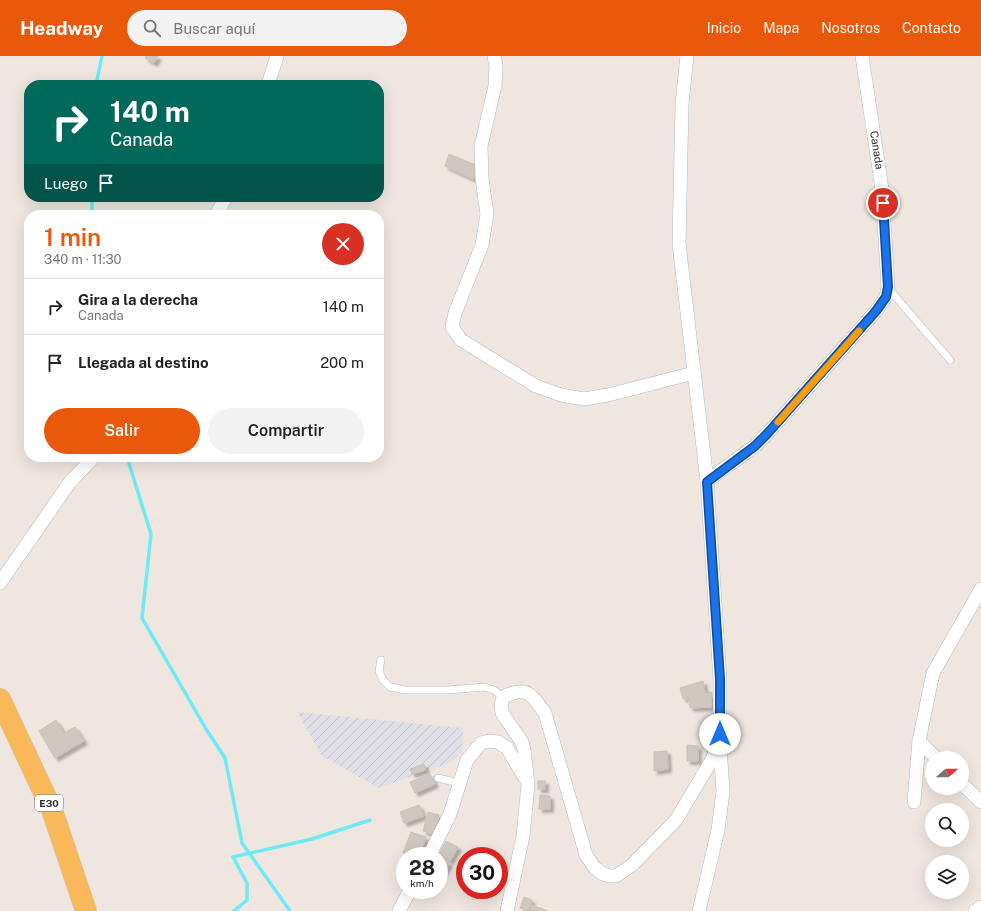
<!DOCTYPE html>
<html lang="es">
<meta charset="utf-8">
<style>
body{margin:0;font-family:"Public Sans",sans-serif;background:#f2f2f2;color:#202124;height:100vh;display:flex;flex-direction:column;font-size:15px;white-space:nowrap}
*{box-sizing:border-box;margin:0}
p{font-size:13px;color:#757577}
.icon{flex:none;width:22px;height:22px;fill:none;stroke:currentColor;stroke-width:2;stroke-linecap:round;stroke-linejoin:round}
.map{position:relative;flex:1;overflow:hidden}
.panel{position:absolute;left:24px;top:154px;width:360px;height:252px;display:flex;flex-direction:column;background:#fff;border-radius:16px;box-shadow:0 4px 16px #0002}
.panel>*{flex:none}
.hud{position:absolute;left:24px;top:24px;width:360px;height:122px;border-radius:16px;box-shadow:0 4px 16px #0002;background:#00695c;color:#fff;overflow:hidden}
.needle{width:26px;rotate:69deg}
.controls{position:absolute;left:925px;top:695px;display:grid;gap:8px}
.controls a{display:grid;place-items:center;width:44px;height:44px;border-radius:50%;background:#fff;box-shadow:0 4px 16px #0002;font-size:20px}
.speed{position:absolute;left:396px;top:791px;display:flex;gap:8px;font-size:20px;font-weight:700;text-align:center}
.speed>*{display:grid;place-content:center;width:52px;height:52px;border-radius:50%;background:#fff;box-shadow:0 4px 16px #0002;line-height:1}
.speed small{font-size:10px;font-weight:400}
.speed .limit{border:6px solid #d22;background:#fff;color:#111}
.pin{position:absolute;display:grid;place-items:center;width:34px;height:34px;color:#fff;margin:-17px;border:2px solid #fff;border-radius:50%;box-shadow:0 1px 4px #0007}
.me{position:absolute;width:44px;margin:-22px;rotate:0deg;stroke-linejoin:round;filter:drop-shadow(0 0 3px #0008)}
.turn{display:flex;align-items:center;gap:14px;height:84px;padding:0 20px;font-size:18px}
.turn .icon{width:52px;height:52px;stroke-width:2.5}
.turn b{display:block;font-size:28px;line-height:34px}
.then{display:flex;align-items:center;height:38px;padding:0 20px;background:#0003;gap:8px;font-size:15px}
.round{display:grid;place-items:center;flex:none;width:42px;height:42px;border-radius:21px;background:#f2f2f2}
.head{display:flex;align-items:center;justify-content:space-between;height:68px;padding:0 20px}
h1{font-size:24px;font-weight:600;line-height:30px;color:#ea580c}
.button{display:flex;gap:8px;margin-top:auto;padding:8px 20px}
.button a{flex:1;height:46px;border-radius:24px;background:#ea580c;color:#fff;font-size:16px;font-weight:600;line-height:46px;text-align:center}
.button a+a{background:#f2f2f2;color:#202124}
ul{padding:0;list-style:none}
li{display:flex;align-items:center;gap:12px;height:56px;padding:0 20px;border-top:1px solid #e0e0e0}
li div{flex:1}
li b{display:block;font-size:15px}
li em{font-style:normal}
header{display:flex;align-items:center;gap:24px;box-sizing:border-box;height:56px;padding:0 20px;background:#ea580c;color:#fff}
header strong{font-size:19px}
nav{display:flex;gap:22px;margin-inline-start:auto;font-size:14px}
.search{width:280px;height:36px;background:#f2f2f2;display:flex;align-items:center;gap:10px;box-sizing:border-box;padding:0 14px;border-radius:22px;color:#757577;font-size:15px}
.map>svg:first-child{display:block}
</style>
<header>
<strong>Headway</strong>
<div class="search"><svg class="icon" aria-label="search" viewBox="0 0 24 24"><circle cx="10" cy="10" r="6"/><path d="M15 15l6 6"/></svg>Buscar aquí</div>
<nav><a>Inicio</a><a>Mapa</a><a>Nosotros</a><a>Contacto</a></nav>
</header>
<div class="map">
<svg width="981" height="855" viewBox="0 0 981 855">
<defs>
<pattern id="industrial-furrows" width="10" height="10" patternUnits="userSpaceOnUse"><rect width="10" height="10" fill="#e1e0e8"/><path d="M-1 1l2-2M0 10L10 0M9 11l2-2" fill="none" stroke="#c1c0c7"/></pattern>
<filter id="shadow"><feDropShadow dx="3.5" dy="3.5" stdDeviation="1" flood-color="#0004"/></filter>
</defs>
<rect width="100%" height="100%" fill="#efe6df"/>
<polygon fill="url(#industrial-furrows)" points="297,656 463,672 462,696 452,706 379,732 322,700"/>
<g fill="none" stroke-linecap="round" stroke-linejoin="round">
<g stroke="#6ee9f6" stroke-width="3.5">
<polyline points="96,29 102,0"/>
<polyline points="92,141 92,159"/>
<polyline points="127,401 151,478 142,562 206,673 225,702 242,787 290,855"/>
<polyline points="234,855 247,844 247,827 233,801 312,783 370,764"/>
</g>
</g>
<g fill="#cfc7c0" stroke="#cbc1b8" filter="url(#shadow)">
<polygon points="146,0 158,0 154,7 145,2"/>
<polygon points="449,98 478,110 473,123 445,110"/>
<polygon points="703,625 705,637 712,636 711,651 690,652 688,641 683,643 680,632"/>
<polygon points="56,664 64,677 75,671 84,685 55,702 39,675"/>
<polygon points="687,689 698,690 698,705 687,705"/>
<polygon points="667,695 668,713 654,715 654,696"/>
<polygon points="424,708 426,714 412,718 410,713"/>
<polygon points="430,718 435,728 415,737 410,726"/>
<rect x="538" y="725" width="7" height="8"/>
<polygon points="540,739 550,740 550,753 539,753"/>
<polygon points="419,749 424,760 404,767 400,756"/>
<polygon points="428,756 439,759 433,778 423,775"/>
<polygon points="411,776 426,781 419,800 413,800 403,797"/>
<polygon points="446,785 458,791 450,805 439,798"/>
<polygon points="439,802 449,807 442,820 439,819"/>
<polygon points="524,841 532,844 528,855 520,852"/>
<polygon points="532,849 548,855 530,855"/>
</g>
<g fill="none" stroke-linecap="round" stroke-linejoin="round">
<g stroke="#b3b8c1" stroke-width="8">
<g id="lane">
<polyline points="888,232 950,304"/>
<polyline points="381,604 379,615 383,624 390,631 405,634 448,634 484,631 494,634 503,641"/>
<polyline points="438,722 459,727"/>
</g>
</g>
<g stroke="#b3b8c1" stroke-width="14">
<g id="street">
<polyline points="494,0 496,10 495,30 481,90 482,123 487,158 482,189 455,257 452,271 461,284 536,330 561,339 584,343 608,339 694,317"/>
<polyline points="268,29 277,0"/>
<polyline points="216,159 226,141"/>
<polyline points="707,425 755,390 767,378 876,255 886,241 888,231 882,133 862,0"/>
<polyline points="0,527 70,426 94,401"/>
<polyline points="919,685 936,702"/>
<polyline points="962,728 981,746"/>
<polyline points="914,746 919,685 933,617 981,533"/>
<polyline points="429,800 450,758 467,704 481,687 489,685 498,686 507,692 525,722"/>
<polyline points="399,855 410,834"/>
<path d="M 507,855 L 523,780 L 528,729 L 524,693 L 522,686 L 502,657 L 501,649 L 503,641 C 527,629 531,638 545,657 L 586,799 L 594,811 L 603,818 L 610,820 L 616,820 L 632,809 L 676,764 L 713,702 L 720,678 L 720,623 L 707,425 L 679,188 L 682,48 L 687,0"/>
<polyline points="699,855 718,774 723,736 720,690"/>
<polyline points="975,855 981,851"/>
</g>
</g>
<g stroke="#c8c8c8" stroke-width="22">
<polyline id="primary" points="0,643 52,754 86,855"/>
</g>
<use href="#lane" stroke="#fff" stroke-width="7"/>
<use href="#street" stroke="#fff" stroke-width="13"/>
<use href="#primary" stroke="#f9b95b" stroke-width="21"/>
</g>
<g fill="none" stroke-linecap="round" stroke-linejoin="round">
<g stroke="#114b97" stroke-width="10">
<polyline id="route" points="720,678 720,623 707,426 755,390 767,378 876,255 886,241 888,231 883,147"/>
</g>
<use href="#route" stroke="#1a73e8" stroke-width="7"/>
<polyline stroke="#f59e0b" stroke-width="7" points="778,366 859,275"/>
</g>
<g text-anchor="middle" stroke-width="3" stroke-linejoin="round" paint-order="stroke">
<rect fill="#fff" stroke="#6c6c6c" stroke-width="1" x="35" y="739" width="28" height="16" rx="3"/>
<g font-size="10" font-weight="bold" fill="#2d2d2d">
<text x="49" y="751">E30</text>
</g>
<g font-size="11" fill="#2d2d2d" stroke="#fff">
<text transform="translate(877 94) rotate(81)" y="4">Canada</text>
</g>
</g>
</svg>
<div class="controls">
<a><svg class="needle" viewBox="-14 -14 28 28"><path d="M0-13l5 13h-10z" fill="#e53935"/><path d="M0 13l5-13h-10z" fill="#757577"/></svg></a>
<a><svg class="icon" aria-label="search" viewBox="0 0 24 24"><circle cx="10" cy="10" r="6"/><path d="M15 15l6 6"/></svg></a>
<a><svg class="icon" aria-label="layers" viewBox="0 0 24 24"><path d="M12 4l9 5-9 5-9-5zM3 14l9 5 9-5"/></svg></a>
</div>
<div class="speed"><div>28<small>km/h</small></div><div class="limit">30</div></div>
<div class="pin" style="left:883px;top:147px;background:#d93025"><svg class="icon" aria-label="arrive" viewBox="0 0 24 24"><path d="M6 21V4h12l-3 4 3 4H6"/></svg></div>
<svg class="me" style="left:720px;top:678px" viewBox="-20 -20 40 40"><circle r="19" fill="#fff"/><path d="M0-13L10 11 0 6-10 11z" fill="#1a73e8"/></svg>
<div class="hud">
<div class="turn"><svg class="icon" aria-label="right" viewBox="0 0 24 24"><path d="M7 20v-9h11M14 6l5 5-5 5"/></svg><div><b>140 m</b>Canada</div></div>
<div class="then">Luego<svg class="icon" aria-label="arrive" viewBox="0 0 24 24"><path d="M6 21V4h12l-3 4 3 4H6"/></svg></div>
</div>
<section class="panel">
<div class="head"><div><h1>1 min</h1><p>340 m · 11:30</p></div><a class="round" style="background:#d93025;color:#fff"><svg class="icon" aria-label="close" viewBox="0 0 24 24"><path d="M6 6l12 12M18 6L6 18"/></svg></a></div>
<ul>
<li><svg class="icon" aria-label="right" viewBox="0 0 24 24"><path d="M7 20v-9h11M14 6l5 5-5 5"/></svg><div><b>Gira a la derecha</b><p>Canada</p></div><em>140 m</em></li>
<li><svg class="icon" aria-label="arrive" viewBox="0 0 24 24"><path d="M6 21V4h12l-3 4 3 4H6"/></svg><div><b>Llegada al destino</b></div><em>200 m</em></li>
</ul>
<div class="button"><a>Salir</a><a>Compartir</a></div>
</section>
</div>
